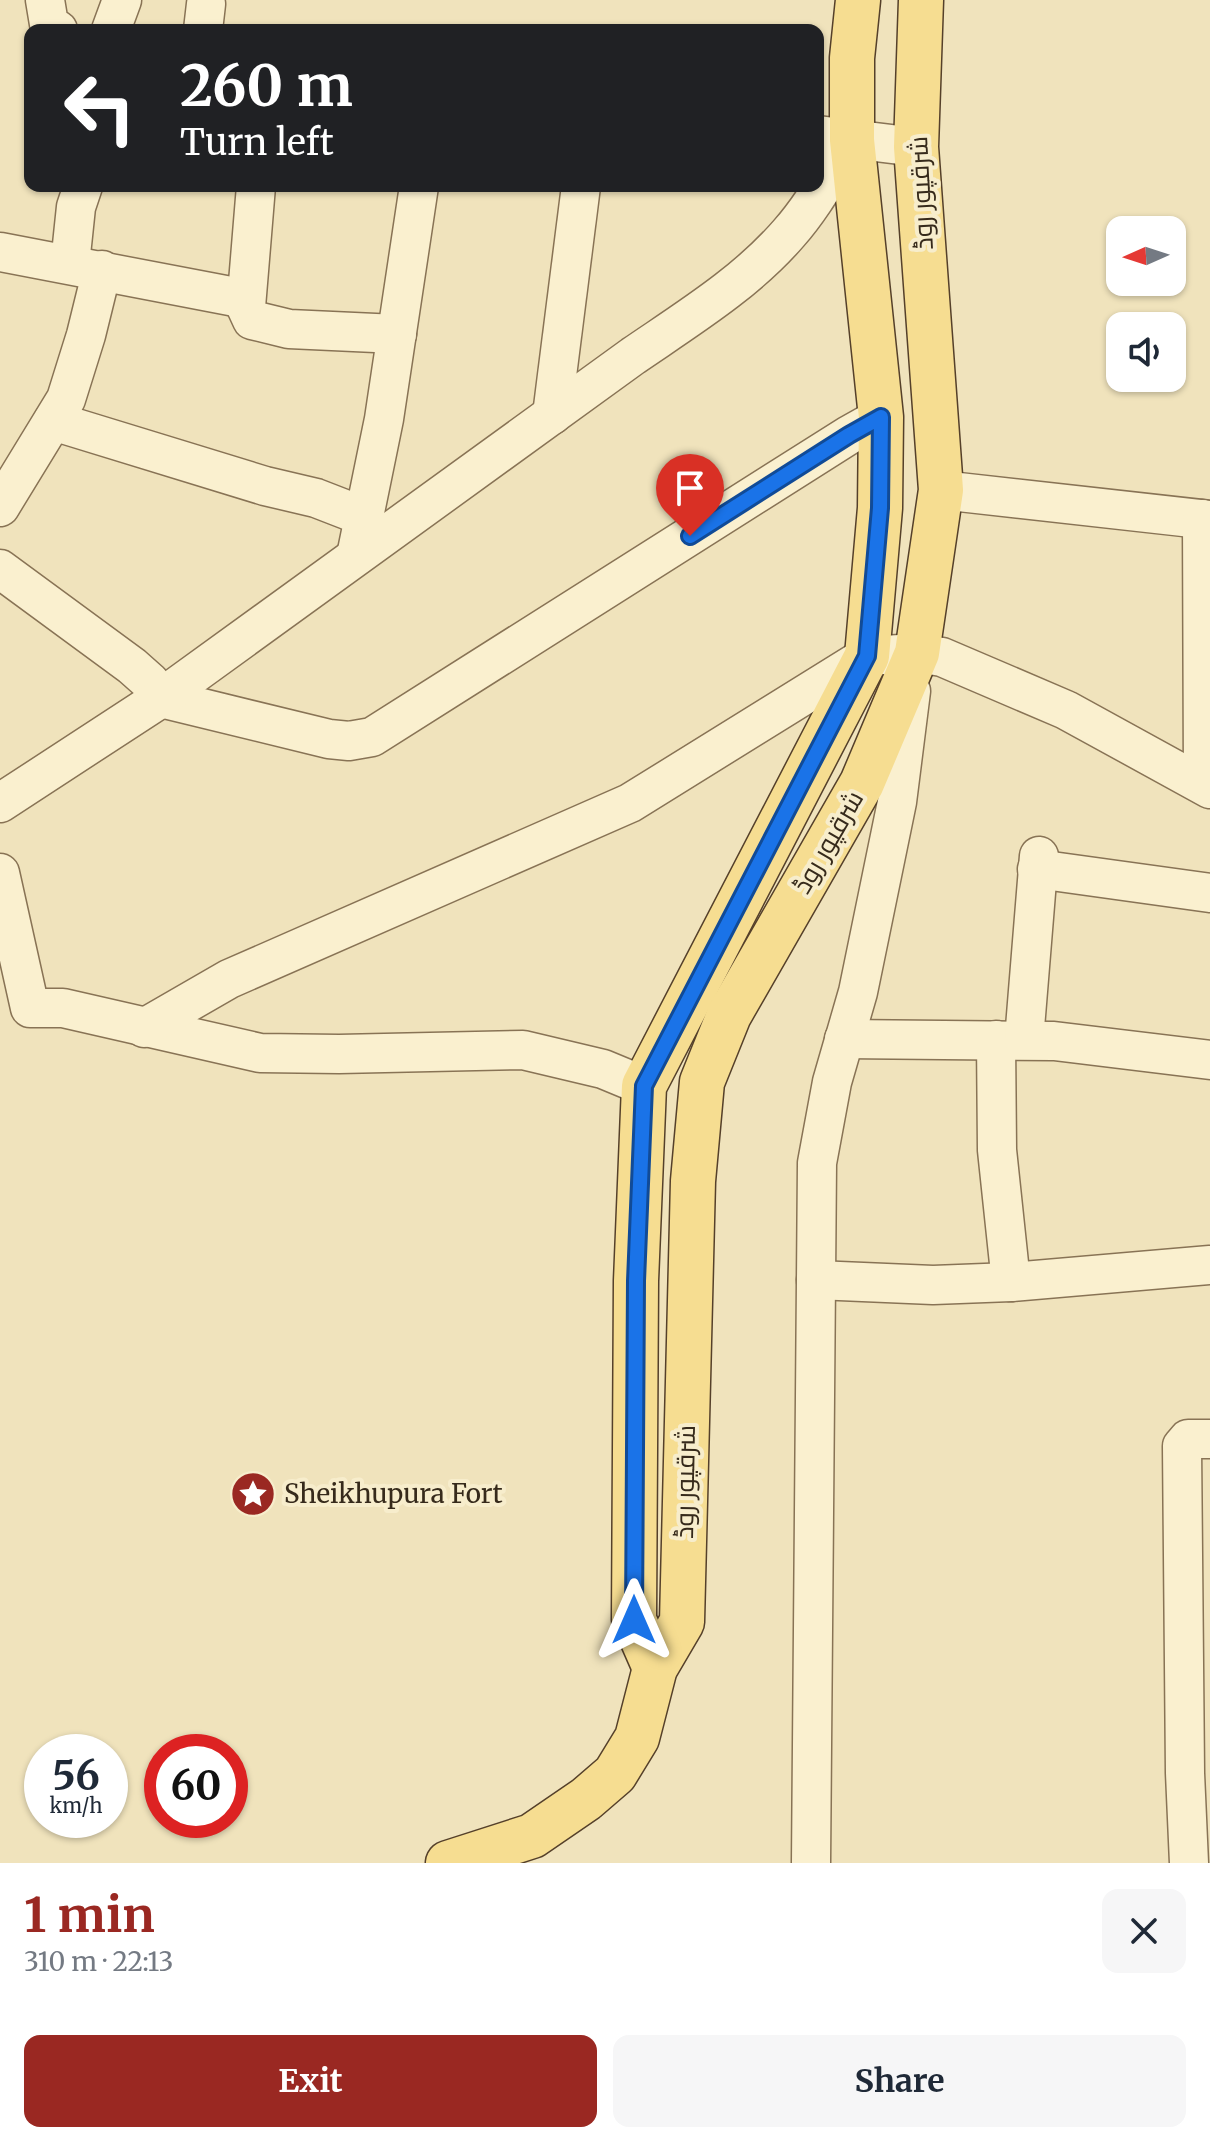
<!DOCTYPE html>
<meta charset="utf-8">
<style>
body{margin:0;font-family:Merriweather,Cairo,serif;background:#f6f6f7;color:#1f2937;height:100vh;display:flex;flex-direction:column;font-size:30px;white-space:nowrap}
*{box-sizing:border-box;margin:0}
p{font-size:26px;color:#747a83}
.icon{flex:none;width:44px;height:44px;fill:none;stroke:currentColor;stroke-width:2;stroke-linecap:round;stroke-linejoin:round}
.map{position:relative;height:1863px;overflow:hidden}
.sheet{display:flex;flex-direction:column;background:#fff;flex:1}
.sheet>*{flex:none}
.banner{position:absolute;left:24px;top:24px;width:800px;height:168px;border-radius:16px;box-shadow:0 2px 6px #0004;background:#202124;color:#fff;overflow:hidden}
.needle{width:52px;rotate:267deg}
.tools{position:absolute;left:1106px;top:216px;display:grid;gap:16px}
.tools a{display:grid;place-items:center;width:80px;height:80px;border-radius:16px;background:#fff;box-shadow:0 2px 6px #0004;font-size:40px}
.speed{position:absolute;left:24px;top:1734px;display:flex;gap:16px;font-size:40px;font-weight:700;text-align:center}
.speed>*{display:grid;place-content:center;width:104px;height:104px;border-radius:50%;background:#fff;box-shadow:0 2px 6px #0004;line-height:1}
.speed small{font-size:20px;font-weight:400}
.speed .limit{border:12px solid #d22;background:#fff;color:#111}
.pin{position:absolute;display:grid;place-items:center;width:68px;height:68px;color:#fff;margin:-82px -34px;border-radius:50% 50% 50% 0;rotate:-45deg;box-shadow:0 0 8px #0007}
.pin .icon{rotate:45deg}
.me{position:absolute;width:88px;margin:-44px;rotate:0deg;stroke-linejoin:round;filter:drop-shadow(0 0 6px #0008)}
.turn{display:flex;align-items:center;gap:28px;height:168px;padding:0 24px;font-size:36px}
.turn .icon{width:104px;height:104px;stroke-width:2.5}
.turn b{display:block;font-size:56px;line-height:68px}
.round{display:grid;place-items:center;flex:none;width:84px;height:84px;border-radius:16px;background:#f6f6f7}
.summary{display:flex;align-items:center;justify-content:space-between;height:136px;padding:0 24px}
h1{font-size:48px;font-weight:700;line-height:60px;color:#9a2822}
.primary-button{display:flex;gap:16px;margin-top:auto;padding:16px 24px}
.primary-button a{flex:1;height:92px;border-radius:16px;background:#9a2822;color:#fff;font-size:32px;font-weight:700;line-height:92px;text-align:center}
.primary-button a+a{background:#f6f6f7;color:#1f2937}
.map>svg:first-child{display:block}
</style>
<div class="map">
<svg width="1210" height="1863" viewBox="0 0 1210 1863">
<rect width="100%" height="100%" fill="#f0e3bc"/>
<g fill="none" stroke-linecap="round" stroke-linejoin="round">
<g stroke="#887355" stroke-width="41">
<g id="minor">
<polyline points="45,0 49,24 58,30"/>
<polyline points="111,30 122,0"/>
<polyline points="203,30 206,4"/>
<polyline points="818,135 916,147"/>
<polyline points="256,186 246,307 252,320 289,329 397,334"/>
<polyline points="0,252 246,299"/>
<polyline points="70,264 76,207 83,186"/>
<polyline points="552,415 581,186"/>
<polyline points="53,421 265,486 316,498 365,517"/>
<polyline points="941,490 1210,520"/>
<polyline points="0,507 66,399 86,335 102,270"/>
<polyline points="1202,519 1203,784"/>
<polyline points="356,556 384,419 419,186"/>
<polyline points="0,569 132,666 150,682 161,698 329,739 349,741 372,737 849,435 881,417"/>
<path d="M 0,803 L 161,698 L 633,356 C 687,319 746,283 789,233 C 813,206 832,171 852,140"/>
<polyline points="1037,869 1210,893"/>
<polyline points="0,873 30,1008 63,1008 260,1053 339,1054 523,1050 603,1069 644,1086"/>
<polyline points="144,1028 229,979 630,803 867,656 917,653 942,657 1066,710 1210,789"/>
<polyline points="844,1039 1054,1041 1210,1060"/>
<polyline points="996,1040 997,1150 1011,1282"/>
<polyline points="1024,1040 1039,856"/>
<polyline points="816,1280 933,1285 1011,1282 1210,1265"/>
<polyline points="811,1863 817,1163 832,1082 858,992 897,802 911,691"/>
<polyline points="1189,1863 1185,1773 1182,1446 1188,1439 1210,1439"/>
</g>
</g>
<g stroke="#55402a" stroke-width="47">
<g id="major">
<polyline points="655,1668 634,1620 636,1281 644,1086 867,656 880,508 881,417 852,140 852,58 858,0"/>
<polyline points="448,1863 532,1836 586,1799 615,1774 637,1738 655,1668 682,1622 693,1181 702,1082 729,1015 862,783 917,653 941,490 916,147 921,0"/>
</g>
</g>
<use href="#minor" stroke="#faf0cf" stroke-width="38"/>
<use href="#major" stroke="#f6dd91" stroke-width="44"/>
</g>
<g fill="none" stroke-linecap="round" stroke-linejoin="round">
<g stroke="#114b97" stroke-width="20">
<polyline id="route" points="634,1620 636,1281 644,1086 867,656 880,508 881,417 849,435 690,536"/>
</g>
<use href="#route" stroke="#1a73e8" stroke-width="14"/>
</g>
<defs>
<g id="sight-disc" transform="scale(2.3)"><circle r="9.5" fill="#9a2822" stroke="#f7edcc"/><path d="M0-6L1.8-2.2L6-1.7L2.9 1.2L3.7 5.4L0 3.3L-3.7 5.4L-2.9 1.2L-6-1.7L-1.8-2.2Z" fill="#fff"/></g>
</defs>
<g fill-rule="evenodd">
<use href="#sight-disc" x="253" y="1494"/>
</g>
<g text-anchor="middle" stroke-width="8" stroke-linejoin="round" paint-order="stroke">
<g font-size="26" fill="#362a1b" stroke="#f7edcc">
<text transform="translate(921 193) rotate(-93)" y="9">شرقپور روڈ</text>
<text transform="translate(828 842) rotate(-60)" y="9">شرقپور روڈ</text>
<text transform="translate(685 1482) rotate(-89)" y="9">شرقپور روڈ</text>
</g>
<g font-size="26" fill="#362a1b" stroke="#f7edcc" text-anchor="start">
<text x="284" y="1503">Sheikhupura Fort</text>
</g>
</g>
</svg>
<div class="tools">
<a><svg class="needle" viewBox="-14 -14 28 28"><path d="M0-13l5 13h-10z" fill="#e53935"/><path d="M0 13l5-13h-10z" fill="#747a83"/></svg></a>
<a><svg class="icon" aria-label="sound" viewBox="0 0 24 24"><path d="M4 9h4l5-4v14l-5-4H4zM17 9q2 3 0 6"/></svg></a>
</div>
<div class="speed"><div>56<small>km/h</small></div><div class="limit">60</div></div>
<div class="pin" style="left:690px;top:536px;background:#d93025"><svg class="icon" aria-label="arrive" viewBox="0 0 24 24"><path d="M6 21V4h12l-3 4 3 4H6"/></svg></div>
<svg class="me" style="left:634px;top:1620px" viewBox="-20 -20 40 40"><path d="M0-17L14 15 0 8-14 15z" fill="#1a73e8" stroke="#fff" stroke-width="4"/></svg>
<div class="banner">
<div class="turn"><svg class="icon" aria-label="left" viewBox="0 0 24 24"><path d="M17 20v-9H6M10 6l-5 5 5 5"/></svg><div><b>260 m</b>Turn left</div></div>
</div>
</div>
<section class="sheet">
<div class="summary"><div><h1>1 min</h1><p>310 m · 22:13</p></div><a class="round"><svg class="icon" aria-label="close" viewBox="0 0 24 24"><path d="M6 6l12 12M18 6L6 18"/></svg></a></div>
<div class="primary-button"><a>Exit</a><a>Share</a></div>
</section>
